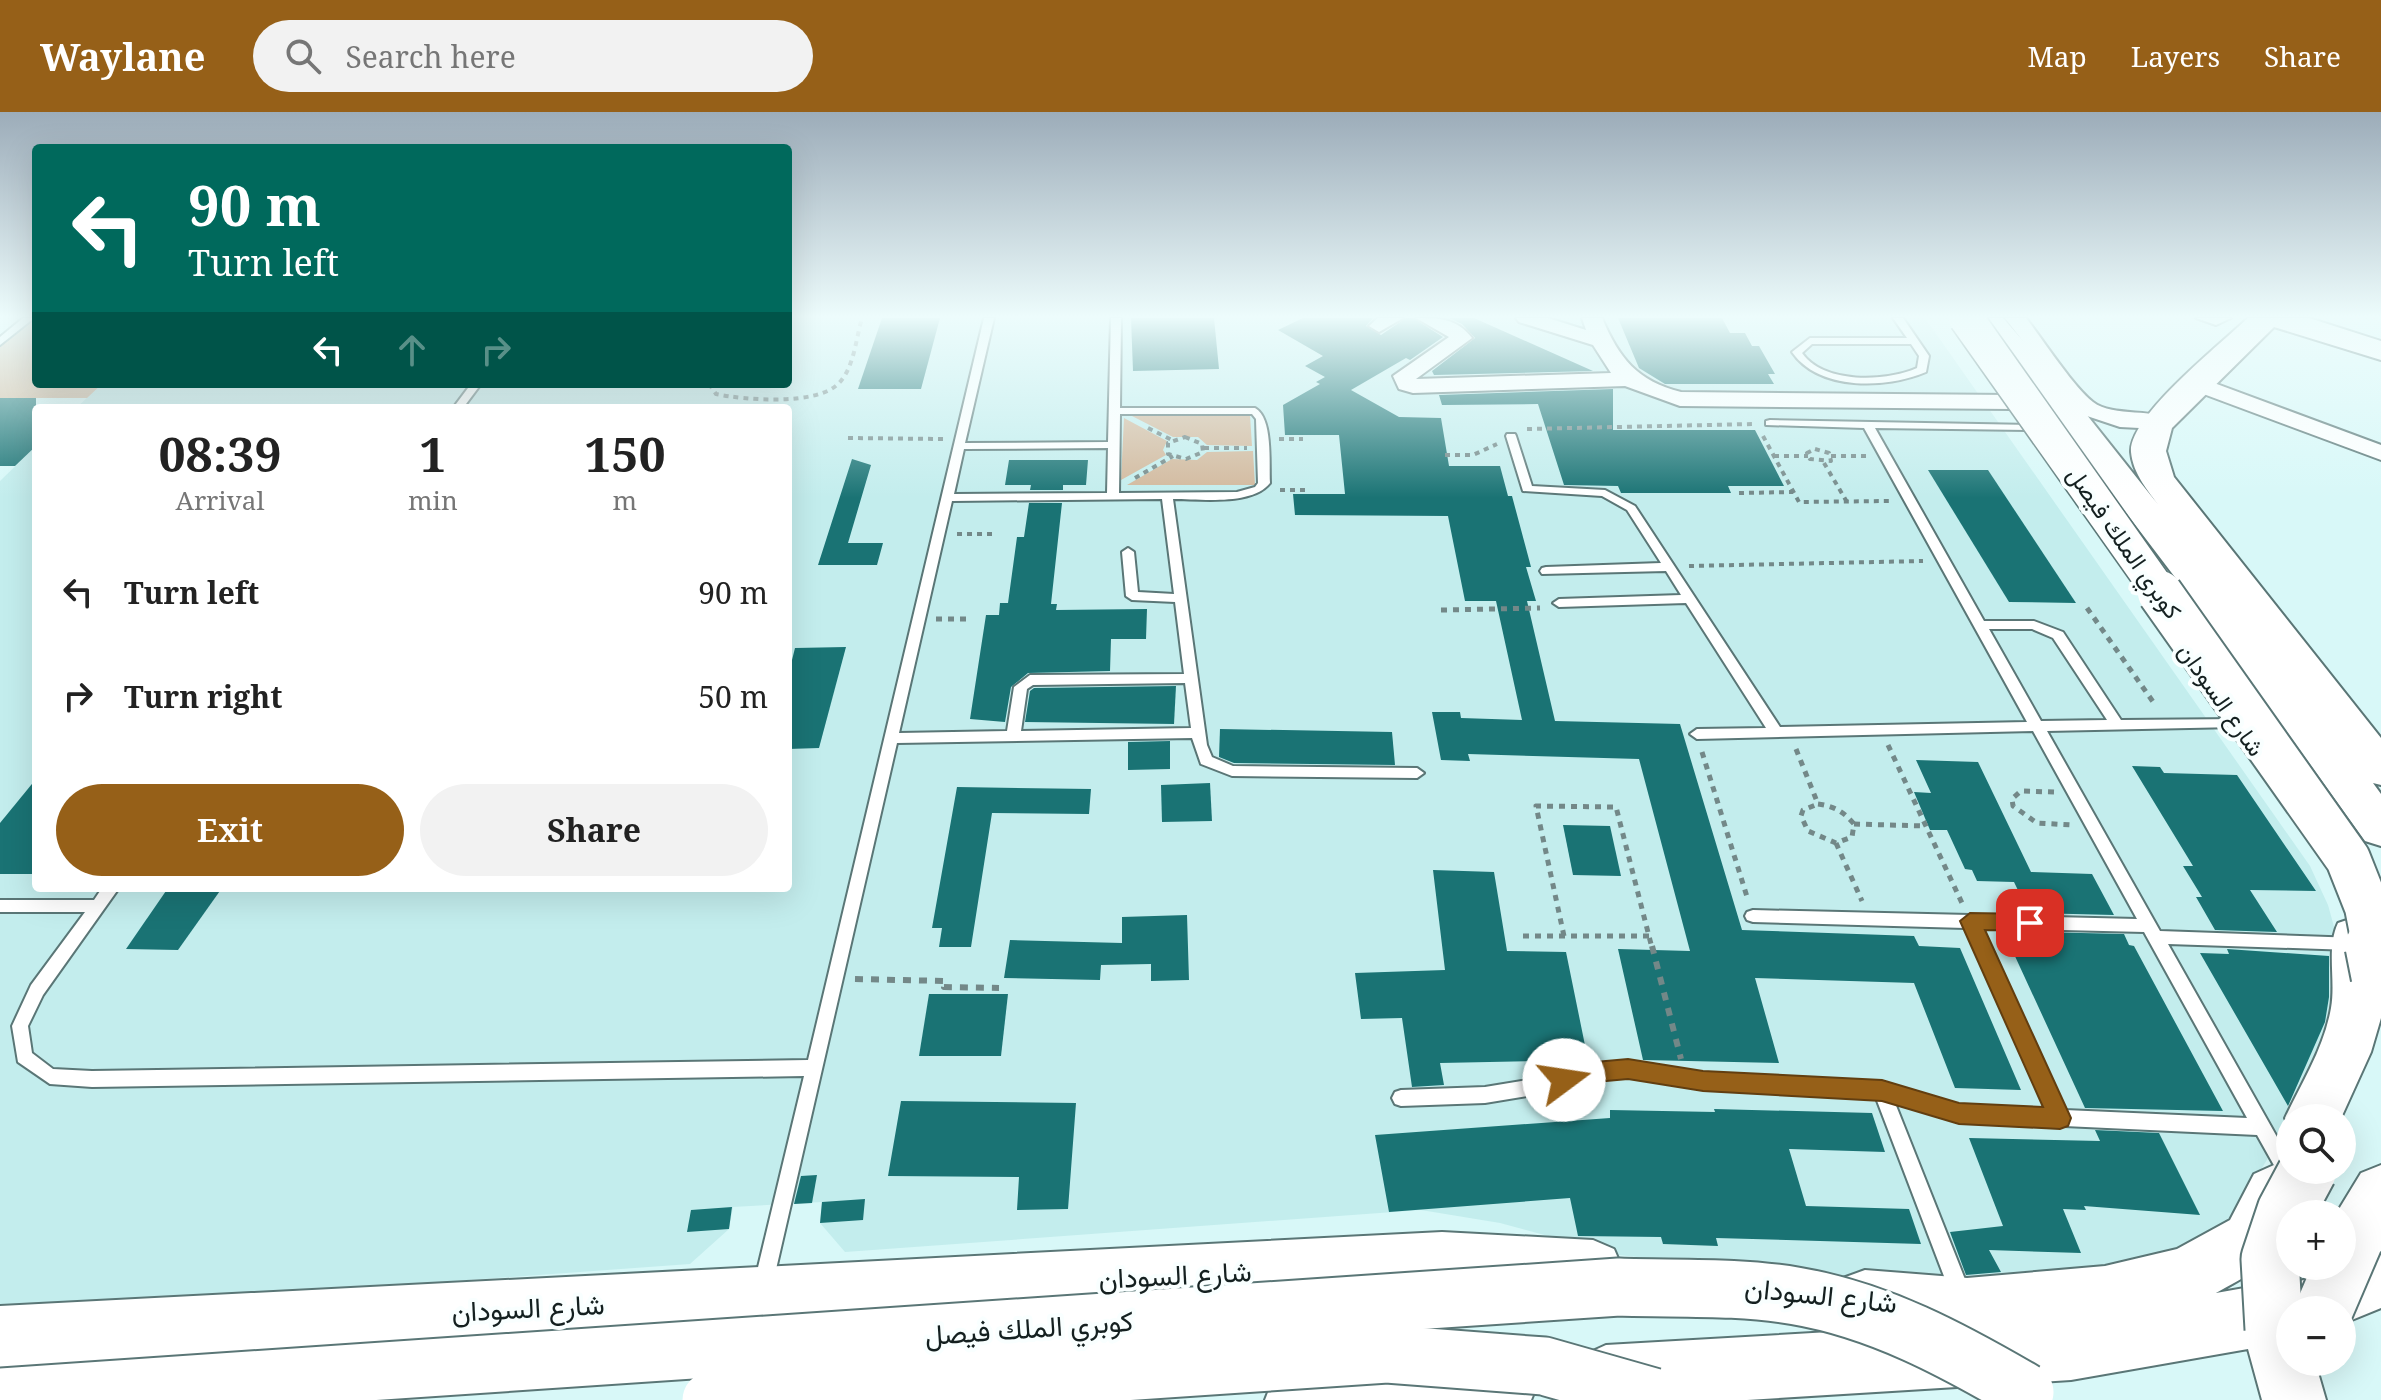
<!DOCTYPE html>
<meta charset="utf-8">
<style>
body{margin:0;font-family:"Noto Serif",Vazirmatn,serif;background:#f2f2f2;color:#222;height:100vh;display:flex;flex-direction:column;font-size:30px;white-space:nowrap}
*{box-sizing:border-box;margin:0}
p{font-size:26px;color:#767676}
.icon{flex:none;width:44px;height:44px;fill:none;stroke:currentColor;stroke-width:2;stroke-linecap:round;stroke-linejoin:round}
.map{position:relative;flex:1;overflow:hidden}
.drawer{position:absolute;left:32px;top:292px;width:760px;height:488px;display:flex;flex-direction:column;background:#fff;border-radius:8px;box-shadow:0 8px 32px #0002}
.drawer>*{flex:none}
.banner{position:absolute;left:32px;top:32px;width:760px;height:244px;border-radius:8px;box-shadow:0 8px 32px #0002;background:#00695c;color:#fff;overflow:hidden}
.controls{position:absolute;left:2276px;top:992px;display:grid;gap:16px}
.controls a{display:grid;place-items:center;width:80px;height:80px;border-radius:50%;background:#fff;box-shadow:0 8px 32px #0002;font-size:40px}
.pin{position:absolute;display:grid;place-items:center;width:68px;height:68px;color:#fff;margin:-34px;border-radius:16px;box-shadow:0 4px 12px #0006}
.me{position:absolute;width:88px;margin:-44px;rotate:76deg;stroke-linejoin:round;filter:drop-shadow(0 0 6px #0008)}
.turn{display:flex;align-items:center;gap:28px;height:168px;padding:0 24px;font-size:36px}
.turn .icon{width:104px;height:104px;stroke-width:2.5}
.turn b{display:block;font-size:56px;line-height:68px}
.lanes{display:flex;align-items:center;height:76px;padding:0 24px;background:#0003;justify-content:center;gap:40px;direction:ltr}
.lanes .off{opacity:.35}
.eta{display:flex;justify-content:space-evenly;align-items:center;height:136px;text-align:center}
.eta b{font-size:48px;font-weight:700;line-height:56px}
.button{display:flex;gap:16px;margin-top:auto;padding:16px 24px}
.button a{flex:1;height:92px;border-radius:48px;background:#966018;color:#fff;font-size:32px;font-weight:700;line-height:92px;text-align:center}
.button a+a{background:#f2f2f2;color:#222}
ul{padding:0;list-style:none}
li{display:flex;align-items:center;gap:24px;height:104px;padding:0 24px}
li div{flex:1}
li b{display:block;font-size:30px}
li em{font-style:normal}
header{display:flex;align-items:center;gap:48px;box-sizing:border-box;height:112px;padding:0 40px;background:#966018;color:#fff}
header strong{font-size:38px}
nav{display:flex;gap:44px;margin-inline-start:auto;font-size:28px}
.search{width:560px;height:72px;background:#f2f2f2;display:flex;align-items:center;gap:20px;box-sizing:border-box;padding:0 28px;border-radius:44px;color:#767676;font-size:30px}
.map>svg:first-child{display:block}
</style>
<header>
<strong>Waylane</strong>
<div class="search"><svg class="icon" aria-label="search" viewBox="0 0 24 24"><circle cx="10" cy="10" r="6"/><path d="M15 15l6 6"/></svg>Search here</div>
<nav><a>Map</a><a>Layers</a><a>Share</a></nav>
</header>
<div class="map">
<svg width="2381" height="1288" viewBox="0 0 2381 1288">
<rect width="100%" height="100%" fill="#d8f8f8"/>
<polygon fill="#c3eded" points="788,206 1925,206 2310,754 2328,793 2336,822 2332,913 2274,1036 2221,1124 2204,1143 2006,1171 1875,1171 1619,1143 1500,1111 1421,1098 845,1140 820,1111 822,1090 733,1095 729,1117 690,1152 0,1202 0,369 36,334 36,776 788,776 788,296 76,296 102,272 788,272"/>
<g fill="#d2b89c">
<polygon points="31,206 36,206 36,272 102,272 87,286 0,286 0,232"/>
<polygon points="1250,303 1252,334 1207,333 1198,325 1173,325 1132,304"/>
<polygon points="1124,306 1167,329 1163,338 1166,343 1121,368"/>
<polygon points="1253,339 1255,373 1127,373 1172,347 1197,348 1207,340"/>
</g>
<g fill="#1a7374">
<polygon points="882,206 940,206 921,277 858,277"/>
<polygon points="1131,206 1214,206 1219,257 1133,259"/>
<polygon points="1303,206 1373,206 1366,214 1381,223 1406,206 1413,206 1443,225 1410,248 1406,246 1351,278 1399,305 1441,306 1449,354 1500,354 1508,384 1512,384 1531,455 1526,455 1536,489 1527,489 1555,609 1680,612 1742,818 1914,824 1919,834 1960,836 2021,978 1955,976 1914,871 1755,866 1779,951 1643,948 1618,837 1690,839 1639,647 1468,642 1470,649 1441,648 1432,600 1460,600 1461,606 1522,608 1496,489 1465,489 1448,404 1295,403 1293,382 1345,382 1339,323 1285,323 1283,293 1320,272 1316,270 1325,265 1305,254 1323,244 1278,218"/>
<polygon points="1449,206 1474,206 1593,259 1434,263 1432,259 1475,226 1462,212"/>
<polygon points="1618,206 1722,206 1730,221 1745,221 1752,234 1759,234 1775,262 1768,262 1774,272 1665,272 1639,256"/>
<polygon points="1613,277 1613,318 1755,318 1784,374 1728,374 1731,381 1621,381 1618,374 1564,373 1538,292 1442,293 1439,283"/>
<polygon points="0,286 36,286 36,334 15,354 0,354"/>
<polygon points="852,347 871,353 848,431 883,431 877,453 818,453"/>
<polygon points="1009,348 1088,348 1086,373 1063,373 1063,378 1030,378 1031,373 1005,373"/>
<polygon points="1928,358 1988,358 2076,491 2009,490"/>
<polygon points="1029,391 1062,391 1051,492 1057,492 1056,498 1147,497 1146,527 1111,527 1110,559 1028,561 1011,575 1005,610 970,607 986,503 999,503 1000,491 1008,491 1017,425 1024,425"/>
<polygon points="846,535 819,636 788,637 788,564 795,536"/>
<polygon points="1176,574 1174,612 1025,610 1030,579 1034,576"/>
<polygon points="1220,617 1392,620 1395,653 1234,651 1219,645"/>
<polygon points="1170,629 1170,657 1128,658 1128,630"/>
<polygon points="1916,648 1978,650 2031,760 2092,762 2114,803 2029,801 2014,770 1977,769 1972,758 1965,757 1947,718 1930,718 1914,680 1931,681"/>
<polygon points="2132,654 2160,655 2164,661 2237,663 2316,779 2250,778 2277,820 2215,818 2196,785 2202,785 2183,754 2193,754"/>
<polygon points="36,667 36,762 0,762 0,711"/>
<polygon points="1210,671 1212,709 1162,710 1161,673"/>
<polygon points="957,675 1091,677 1089,702 992,701 971,835 939,835 942,816 932,816"/>
<polygon points="1563,713 1610,714 1621,764 1573,763"/>
<polygon points="1433,758 1494,760 1507,839 1566,840 1588,948 1440,951 1444,973 1412,975 1402,906 1361,907 1355,861 1445,858"/>
<polygon points="168,776 222,776 178,838 126,837"/>
<polygon points="1187,803 1189,868 1151,869 1151,852 1101,853 1100,868 1004,866 1010,828 1122,831 1122,805"/>
<polygon points="2038,820 2124,822 2129,833 2134,834 2223,999 2085,996 2008,829 2043,830"/>
<polygon points="2227,837 2329,844 2329,885 2325,910 2288,994 2200,841 2229,842"/>
<polygon points="929,882 1008,882 1001,944 919,944"/>
<polygon points="901,989 1076,991 1068,1097 1017,1098 1019,1065 888,1064"/>
<polygon points="1714,997 1872,1001 1885,1040 1789,1037 1806,1094 1909,1097 1921,1132 1716,1126 1718,1134 1663,1132 1661,1125 1578,1124 1570,1086 1389,1100 1375,1023 1610,1006 1610,998 1715,1000"/>
<polygon points="2095,1018 2159,1021 2200,1103 2084,1094 2086,1098 2063,1097 2081,1141 1989,1138 2001,1160 1966,1163 1950,1120 2003,1114 1969,1026 2100,1029"/>
<polygon points="817,1063 812,1091 794,1092 801,1064"/>
<polygon points="865,1087 863,1108 820,1111 822,1090"/>
<polygon points="732,1095 729,1117 687,1120 691,1098"/>
</g>
<g fill="none" stroke-linecap="round" stroke-linejoin="round">
<g stroke="#5a7676" stroke-width="4">
<g id="lane">
<polygon points="23,206 34,206 0,233 0,225"/>
<path d="M 984,206 L 994,206 L 965,331 L 1108,330 L 1111,206 L 1121,206 L 1120,296 L 1255,296 C 1273,306 1269,350 1270,371 C 1252,394 1200,387 1173,387 L 1207,633 L 1212,645 L 1233,654 L 1417,656 L 1424,661 L 1417,666 L 1232,664 L 1201,652 L 1192,626 L 897,631 L 771,1179 L 764,1182 L 757,1179 L 754,1172 L 804,964 L 92,975 L 50,972 L 18,950 L 12,914 L 31,873 L 85,800 L 0,800 L 0,788 L 94,788 L 102,776 L 119,776 L 43,883 L 28,914 L 32,941 L 53,957 L 92,959 L 808,948 ZM 1120,302 L 1252,302 L 1256,307 L 1258,371 L 1255,375 L 1237,380 L 1119,381 ZM 1108,336 L 1107,381 L 954,382 L 964,337 ZM 1162,387 L 1174,482 L 1138,480 L 1134,440 L 1128,436 L 1122,440 L 1126,484 L 1132,488 L 1175,490 L 1184,562 L 1030,563 L 1014,575 L 1007,619 L 899,621 L 952,389 ZM 1185,571 L 1191,616 L 1021,619 L 1027,577 L 1033,573 Z"/>
<path d="M 1893,206 L 1903,206 L 1929,244 L 1926,260 C 1886,277 1819,279 1792,240 L 1810,226 L 1907,226 ZM 1812,232 L 1911,232 L 1919,244 L 1917,256 C 1885,270 1824,272 1802,241 Z"/>
<polygon points="2196,206 2231,206 2216,213"/>
<polygon points="471,272 481,272 463,296 453,296"/>
<path d="M 1770,308 L 2032,313 L 2032,317 L 2028,318 L 1875,316 L 1984,509 L 2034,509 L 2063,520 L 2121,608 L 2242,607 L 2244,610 L 2242,613 L 2237,615 L 2047,619 L 2160,819 L 2357,826 L 2359,831 L 2357,836 L 2351,838 L 2168,832 L 2290,1048 L 2290,1058 L 2295,1058 L 2292,1064 L 2286,1067 L 2280,1064 L 2257,1023 L 1959,1009 L 1895,991 L 1970,1180 L 1967,1187 L 1960,1190 L 1953,1187 L 1950,1180 L 1876,986 L 1703,977 L 1628,965 L 1584,969 L 1539,982 L 1485,991 L 1401,994 L 1395,992 L 1392,986 L 1395,980 L 1401,978 L 1485,975 L 1539,966 L 1584,953 L 1628,949 L 1703,961 L 1882,971 L 1959,993 L 2047,997 L 1965,816 L 1753,810 L 1747,808 L 1745,804 L 1747,800 L 1753,798 L 2137,807 L 2033,619 L 1697,627 L 1690,622 L 1697,617 L 1766,616 L 1686,491 L 1559,495 L 1553,491 L 1559,487 L 1681,483 L 1666,459 L 1542,462 L 1540,459 L 1542,456 L 1546,455 L 1661,451 L 1627,398 L 1602,384 L 1523,379 L 1506,324 L 1507,322 L 1515,322 L 1516,324 L 1532,374 L 1605,378 L 1635,394 L 1780,615 L 2027,610 L 1864,316 L 1766,313 L 1766,309 ZM 1989,517 L 2032,517 L 2053,526 L 2107,608 L 2041,609 ZM 1981,816 L 2144,820 L 2247,1006 L 2065,998 Z"/>
</g>
</g>
<g stroke="#5a7676" stroke-width="4">
<g id="street">
<polygon points="1378,206 1403,206 1379,220 1369,214"/>
<path d="M 1416,206 C 1438,206 1457,206 1472,226 L 1416,267 L 1611,261 L 1593,233 L 1519,210 L 1516,206 L 1548,206 L 1586,218 L 1582,206 L 1602,206 C 1619,246 1637,269 1681,280 L 2011,283 L 2022,290 L 2011,297 L 1680,294 L 1625,274 L 1413,281 L 1399,277 L 1393,264 L 1449,225 Z"/>
<path d="M 2005,206 L 2026,206 C 2044,229 2072,273 2093,290 C 2113,306 2159,295 2170,310 L 2159,317 L 2120,315 L 2078,301 Z"/>
<polygon points="2198,265 2381,333 2381,348 2190,277 2187,272"/>
</g>
</g>
<g stroke="#5a7676" stroke-width="4">
<g id="primary">
<path d="M 1971,206 L 2003,206 L 2075,288 L 2160,395 C 2148,379 2133,362 2131,340 C 2129,304 2221,232 2248,206 L 2309,206 L 2381,229 L 2381,248 L 2274,215 L 2172,316 L 2166,339 L 2174,365 L 2381,626 L 2381,673 L 2373,671 L 2381,682 L 2381,734 L 2365,729 L 2193,489 L 2051,302 Z"/>
<path d="M 2356,805 L 2374,811 L 2381,826 L 2381,906 L 2371,940 L 2341,1006 L 2290,1006 L 2290,1016 L 2285,1006 C 2302,970 2324,936 2331,896 C 2336,868 2326,836 2338,811 Z"/>
<path d="M 2274,1053 L 2294,1062 L 2303,1081 L 2294,1100 L 2290,1102 C 2290,1145 2248,1163 2216,1181 L 2290,1168 L 2295,1171 L 2342,1154 L 2342,1102 L 2336,1102 L 2361,1061 L 2381,1053 L 2381,1196 L 2342,1212 L 2342,1198 L 2290,1198 L 2290,1250 L 2315,1250 L 2326,1288 L 2262,1288 L 2248,1237 L 2071,1268 L 1747,1288 L 1585,1288 L 1574,1265 L 1584,1243 L 1606,1233 L 1864,1218 L 1843,1210 L 1835,1188 L 1843,1166 L 1865,1158 L 1967,1166 L 2105,1154 L 2177,1137 L 2230,1108 L 2254,1062 Z"/>
<polygon points="1442,1120 1593,1128 1614,1137 1623,1158 1614,1179 1593,1188 1532,1182 1442,1180 0,1256 0,1194"/>
<polygon points="1506,1239 1528,1249 1538,1271 1531,1288 1265,1288 1274,1265 1297,1256"/>
</g>
</g>
<g stroke="#738888" stroke-width="4" stroke-dasharray="5 5" stroke-linecap="butt">
<path d="M 709,272 L 716,282 C 744,288 818,294 839,271 C 854,256 856,226 862,206"/>
<polyline points="1148,316 1172,328"/>
<polyline points="1527,317 1753,312"/>
<polyline points="1763,324 1799,390 1890,389"/>
<polygon points="1185,325 1202,332 1203,340 1186,347 1168,342 1168,331"/>
<polyline points="848,326 943,327"/>
<polyline points="1279,327 1303,327"/>
<polyline points="1204,336 1247,336"/>
<polygon points="1815,337 1829,341 1831,349 1810,347 1807,341"/>
<polyline points="1445,343 1473,343 1497,332"/>
<polyline points="1774,344 1808,344"/>
<polyline points="1831,344 1866,344"/>
<polyline points="1824,351 1847,390"/>
<polyline points="1135,366 1173,344"/>
<polyline points="1280,378 1309,378"/>
<polyline points="1739,381 1793,380"/>
<polyline points="957,422 996,422"/>
<polyline points="1689,454 1923,449"/>
</g>
<g stroke="#738888" stroke-width="5" stroke-dasharray="6 6" stroke-linecap="butt">
<polyline points="2087,496 2156,594"/>
<polyline points="1441,498 1540,496"/>
<polyline points="936,507 971,507"/>
<polyline points="1888,633 1962,791"/>
<polyline points="1796,637 1818,692"/>
<polyline points="1702,640 1748,788"/>
<polyline points="2054,680 2021,679 2012,687 2013,694 2037,711 2072,713"/>
<path d="M 1818,692 C 1834,694 1844,700 1854,712 L 1852,725 L 1836,731 L 1808,719 L 1801,704 L 1803,698 Z"/>
<polyline points="1854,712 1926,714"/>
<polyline points="1836,731 1862,789"/>
<polyline points="1523,824 1649,824"/>
<polyline points="1564,824 1536,694 1616,695 1652,836"/>
</g>
<g stroke="#738888" stroke-width="6" stroke-dasharray="8 8" stroke-linecap="butt">
<polyline points="1652,834 1681,947"/>
<polyline points="855,867 945,869 944,875 999,876"/>
</g>
<use href="#lane" fill="#fff" fill-rule="evenodd"/>
<use href="#street" fill="#fff" fill-rule="evenodd"/>
<use href="#primary" fill="#fff" fill-rule="evenodd"/>
<g stroke="#5a7676" stroke-width="37" stroke-linecap="butt">
<polyline id="primary-bridge-far2" points="1966,206 2162,483"/>
</g>
<g stroke="#5a7676" stroke-width="48" stroke-linecap="butt">
<polyline id="primary-bridge-far1" points="2160,481 2348,747 2367,795 2375,836"/>
</g>
<g stroke="#5a7676" stroke-width="61" stroke-linecap="butt">
<g id="primary-bridge">
<polyline points="2374,834 2380,864"/>
<polyline points="2324,1198 2354,1128"/>
<polyline points="2274,1217 2270,1147 2286,1099 2308,1058"/>
<path d="M 0,1285 L 1619,1175 C 1678,1177 1738,1174 1796,1184 C 1879,1198 1953,1238 2025,1280"/>
<polyline points="711,1288 1387,1242 1544,1254 1653,1285"/>
</g>
</g>
<use href="#primary-bridge-far2" stroke="#fff" stroke-width="34"/>
<use href="#primary-bridge-far1" stroke="#fff" stroke-width="44"/>
<use href="#primary-bridge" stroke="#fff" stroke-width="57"/>
</g>
<linearGradient id="sky" x2="0" y2="1"><stop stop-color="#9cacb9"/><stop offset="0.53" stop-color="#edfcfc"/><stop offset="1" stop-color="#edfcfc" stop-opacity="0"/></linearGradient>
<rect width="2381" height="386" fill="url(#sky)"/>
<polygon fill="#966018" stroke="#623e10" stroke-width="2" points="1970,801 2030,802 2040,811 2030,819 1985,818 2071,1006 2068,1014 2060,1017 1959,1012 1882,989 1703,979 1628,967 1584,971 1564,978 1556,975 1553,968 1556,961 1584,951 1628,947 1703,959 1882,968 1959,991 2043,995 1960,809"/>
<g text-anchor="middle" stroke-width="8" stroke-linejoin="round" paint-order="stroke">
<g font-size="24" fill="#142020" stroke="#f9ffff">
<text transform="translate(2124 431) rotate(55)" y="8">كوبري الملك فيصل</text>
<text transform="translate(2221 588) rotate(55)" y="8">شارع السودان</text>
</g>
<g font-size="28" fill="#142020" stroke="#f9ffff">
<text transform="translate(1175 1163) rotate(-3)" y="10">شارع السودان</text>
<text transform="translate(1821 1183) rotate(6)" y="10">شارع السودان</text>
<text transform="translate(528 1196) rotate(-3)" y="10">شارع السودان</text>
<text transform="translate(1029 1216) rotate(-4)" y="10">كوبري الملك فيصل</text>
</g>
</g>
</svg>
<div class="controls">
<a><svg class="icon" aria-label="search" viewBox="0 0 24 24"><circle cx="10" cy="10" r="6"/><path d="M15 15l6 6"/></svg></a>
<a>+</a>
<a>−</a>
</div>
<div class="pin" style="left:2030px;top:811px;background:#d93025"><svg class="icon" aria-label="arrive" viewBox="0 0 24 24"><path d="M6 21V4h12l-3 4 3 4H6"/></svg></div>
<svg class="me" style="left:1564px;top:968px" viewBox="-20 -20 40 40"><circle r="19" fill="#fff"/><path d="M0-13L10 11 0 6-10 11z" fill="#966018"/></svg>
<div class="banner">
<div class="turn"><svg class="icon" aria-label="left" viewBox="0 0 24 24"><path d="M17 20v-9H6M10 6l-5 5 5 5"/></svg><div><b>90 m</b>Turn left</div></div>
<div class="lanes"><svg class="icon" aria-label="left" viewBox="0 0 24 24"><path d="M17 20v-9H6M10 6l-5 5 5 5"/></svg><svg class="icon off" aria-label="ahead" viewBox="0 0 24 24"><path d="M12 20V5M6 11l6-6 6 6"/></svg><svg class="icon off" aria-label="right" viewBox="0 0 24 24"><path d="M7 20v-9h11M14 6l5 5-5 5"/></svg></div>
</div>
<section class="drawer">
<div class="eta">
<div><b>08:39</b><p>Arrival</p></div>
<div><b>1</b><p>min</p></div>
<div><b>150</b><p>m</p></div>
</div>
<ul>
<li><svg class="icon" aria-label="left" viewBox="0 0 24 24"><path d="M17 20v-9H6M10 6l-5 5 5 5"/></svg><div><b>Turn left</b></div><em>90 m</em></li>
<li><svg class="icon" aria-label="right" viewBox="0 0 24 24"><path d="M7 20v-9h11M14 6l5 5-5 5"/></svg><div><b>Turn right</b></div><em>50 m</em></li>
</ul>
<div class="button"><a>Exit</a><a>Share</a></div>
</section>
</div>
